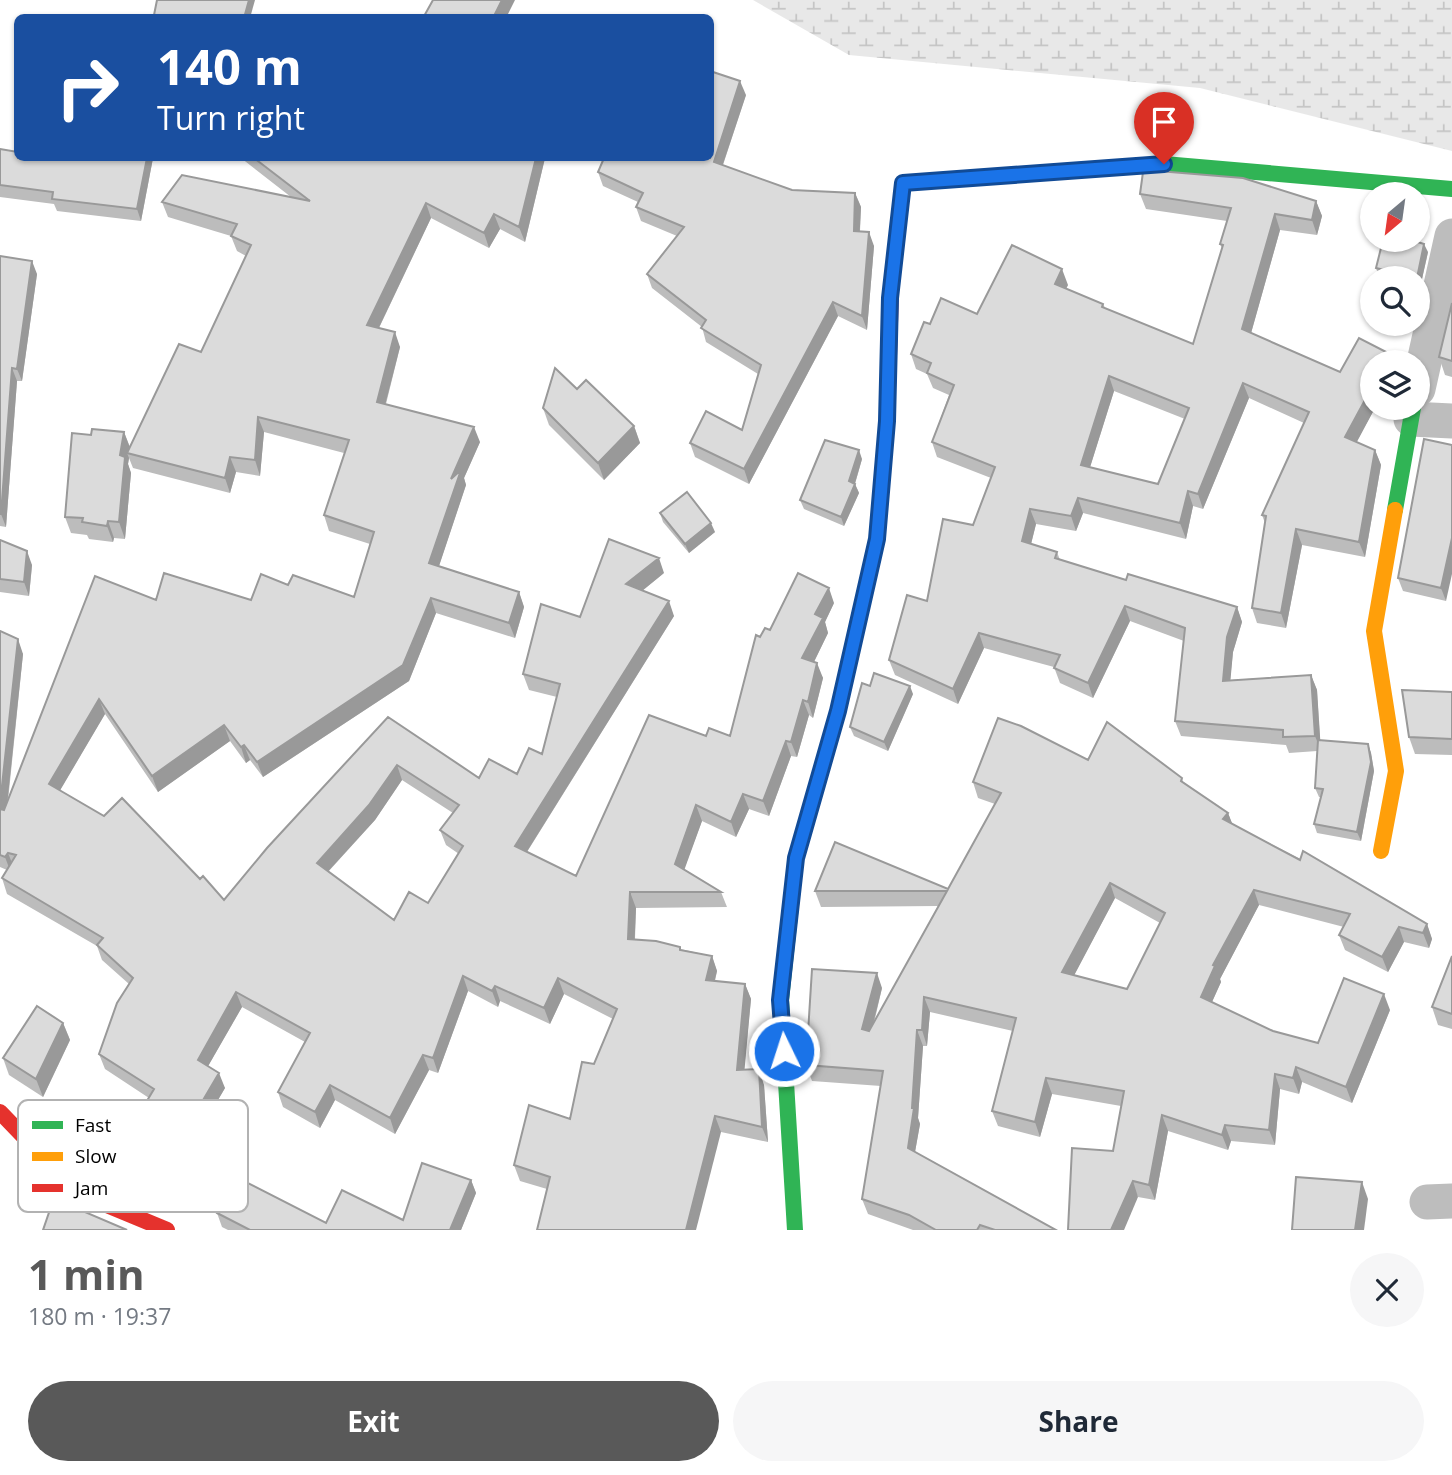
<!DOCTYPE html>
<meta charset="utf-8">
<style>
body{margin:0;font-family:"Open Sans",sans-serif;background:#f6f6f7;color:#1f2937;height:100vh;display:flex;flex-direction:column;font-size:26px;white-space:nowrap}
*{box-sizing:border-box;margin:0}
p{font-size:23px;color:#747a83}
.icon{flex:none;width:38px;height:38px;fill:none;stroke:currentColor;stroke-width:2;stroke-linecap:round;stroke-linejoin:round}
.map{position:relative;height:1230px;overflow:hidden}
.sheet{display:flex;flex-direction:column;background:#fff;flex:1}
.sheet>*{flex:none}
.hud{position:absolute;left:14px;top:14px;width:700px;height:147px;border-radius:10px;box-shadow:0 2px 5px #0004;background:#1a4fa0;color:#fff;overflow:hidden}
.needle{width:46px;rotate:209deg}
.controls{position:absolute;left:1360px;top:182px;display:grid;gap:14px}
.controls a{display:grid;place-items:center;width:70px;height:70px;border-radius:50%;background:#fff;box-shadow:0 2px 5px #0004;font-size:35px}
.pin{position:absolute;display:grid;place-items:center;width:60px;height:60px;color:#fff;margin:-72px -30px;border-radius:50% 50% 50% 0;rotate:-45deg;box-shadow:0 0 7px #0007}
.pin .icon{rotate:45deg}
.me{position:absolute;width:77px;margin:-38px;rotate:356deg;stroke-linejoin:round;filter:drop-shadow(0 0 5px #0008)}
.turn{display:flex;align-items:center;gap:24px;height:147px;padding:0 28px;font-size:32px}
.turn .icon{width:91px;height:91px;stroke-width:2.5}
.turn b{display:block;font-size:49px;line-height:60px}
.round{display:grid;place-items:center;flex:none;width:74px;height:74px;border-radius:37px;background:#f6f6f7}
.headline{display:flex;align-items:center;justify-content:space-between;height:119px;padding:0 28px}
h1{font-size:42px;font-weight:700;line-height:52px;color:#595959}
.button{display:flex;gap:14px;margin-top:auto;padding:14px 28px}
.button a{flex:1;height:80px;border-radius:42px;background:#595959;color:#fff;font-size:28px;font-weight:700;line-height:80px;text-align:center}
.button a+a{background:#f6f6f7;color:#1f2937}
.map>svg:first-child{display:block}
</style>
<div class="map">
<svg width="1452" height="1230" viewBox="0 0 1452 1230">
<defs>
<pattern id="wetland-marsh" width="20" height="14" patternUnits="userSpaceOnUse" patternTransform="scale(1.75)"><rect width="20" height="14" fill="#e8e8e8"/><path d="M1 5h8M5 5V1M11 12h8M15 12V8" fill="none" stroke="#c5c5c5"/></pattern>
</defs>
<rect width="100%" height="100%" fill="#fff"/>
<polygon fill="url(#wetland-marsh)" points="753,0 1452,0 1452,151 1200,88 849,55"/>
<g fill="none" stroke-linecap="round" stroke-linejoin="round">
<g stroke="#bdbdbd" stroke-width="35">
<polyline points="1418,389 1452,236"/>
<polyline points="1411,419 1452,421"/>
<polyline points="1427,1202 1452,1201"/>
</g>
<g stroke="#30b455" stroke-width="16">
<polyline points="891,291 903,183 1164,164 1452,189"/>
<polyline points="1395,510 1413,408"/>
<polyline points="795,1230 781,1000 796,858 838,711 857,626"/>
</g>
<polyline stroke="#ff9f0a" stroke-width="16" points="1381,851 1396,771 1374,631 1395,510"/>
<g stroke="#e5322d" stroke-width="16">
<polyline points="857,626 877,539 887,420 891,291"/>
<polyline points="0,1112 78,1193 167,1230"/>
</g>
</g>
<g fill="#bcbcbc" fill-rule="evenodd">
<polygon points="746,95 723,165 792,190 855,193 861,207 860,231 874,246 867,330 838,316 749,484 695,457 690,443 742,430 758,374 706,342 702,327 652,288 647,274 677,236 641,221 636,207 638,202 603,186 598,172"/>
<polygon points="0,149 57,158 153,158 141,221 57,211 54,204 0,197"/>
<path d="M 241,158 L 545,158 L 525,242 L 500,229 L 489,248 L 431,218 L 379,328 L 400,347 L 386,404 L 480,442 L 464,478 L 466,485 L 439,566 L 519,592 L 524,607 L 515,638 L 436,613 L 409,681 L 263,777 L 250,760 L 246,763 L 230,741 L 158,792 L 105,714 L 60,790 L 200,879 L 224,900 L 388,717 L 479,778 L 517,774 L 542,754 L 557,697 L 529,690 L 523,674 L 580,617 L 664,573 L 642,591 L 674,616 L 527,852 L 576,876 L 706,736 L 730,736 L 760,637 L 770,630 L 834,603 L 825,622 L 828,633 L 814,662 L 823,678 L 813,718 L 809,715 L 797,757 L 791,756 L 769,816 L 749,809 L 736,837 L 702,821 L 684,869 L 721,892 L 727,907 L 636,908 L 635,939 L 712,956 L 717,971 L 715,981 L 745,984 L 751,999 L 744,1070 L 764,1085 L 768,1142 L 721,1132 L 547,1189 L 520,1181 L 514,1165 L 570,1119 L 613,1019 L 564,994 L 550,1024 L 500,1001 L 498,1007 L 468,991 L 438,1073 L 429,1070 L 395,1134 L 335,1100 L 320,1128 L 283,1107 L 278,1092 L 305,1042 L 242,1007 L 208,1066 L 225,1088 L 175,1173 L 160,1203 L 91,1175 L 74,1157 L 68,1142 L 123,1141 L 149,1098 L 105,1069 L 99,1054 L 129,984 L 102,960 L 97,946 L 7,894 L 2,878 L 7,870 L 0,867 L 0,631 L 23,654 L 8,801 L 156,600 L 251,600 L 288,585 L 354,597 L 370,544 L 329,531 L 324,515 L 344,453 L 264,432 L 260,476 L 236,472 L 230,493 L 133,468 L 129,458 L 128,464 L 131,473 L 125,539 L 114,538 L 113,542 L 89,539 L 87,535 L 71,533 L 65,517 L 91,435 L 124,432 L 130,447 L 201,352 L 246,256 L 237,251 L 231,236 L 168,217 L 162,202 L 291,197 ZM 402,780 L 453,813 L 440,830 L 446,845 L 459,854 L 428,903 L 394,920 L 328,872 L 375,820 Z"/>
<path d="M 1140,194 L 1316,201 L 1322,216 L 1317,235 L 1280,230 L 1251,333 L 1375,408 L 1356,442 L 1375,450 L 1381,465 L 1365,557 L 1302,545 L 1286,628 L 1257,623 L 1252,608 L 1265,523 L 1262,515 L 1304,423 L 1249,398 L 1203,509 L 1193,506 L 1186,539 L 1083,513 L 1076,531 L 1036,524 L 1031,544 L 1057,552 L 1060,560 L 1126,580 L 1237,607 L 1242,622 L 1233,652 L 1230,680 L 1311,675 L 1317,690 L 1320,741 L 1368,744 L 1371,753 L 1374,771 L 1361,841 L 1317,833 L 1314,824 L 1321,797 L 1319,797 L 1315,788 L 1317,751 L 1289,753 L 1286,745 L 1181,736 L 1175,721 L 1184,641 L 1130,621 L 1093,698 L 1060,683 L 1054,667 L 984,648 L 958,704 L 895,675 L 889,660 L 973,525 L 991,478 L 937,457 L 932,442 L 949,395 L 933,388 L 927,374 L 916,369 L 911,354 L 977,314 L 1068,285 L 1066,289 L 1103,304 L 1105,308 L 1193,344 L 1222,248 L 1220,244 L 1227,221 L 1146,209 ZM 1114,391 L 1185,419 L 1158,484 L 1090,467 Z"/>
<polygon points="1428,252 1420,288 1418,287 1418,278 1385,278 1379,277 1376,268"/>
<polygon points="0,256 37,274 22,381 17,381 6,527 0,526"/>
<polygon points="1452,303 1452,377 1445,375 1439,357"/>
<polygon points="577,389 634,426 640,443 604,480 549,425 543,408"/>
<polygon points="1424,439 1446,601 1403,591 1398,578"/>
<polygon points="862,459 855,484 859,493 844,526 804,509 800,500"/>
<polygon points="660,513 715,532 689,553 663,522"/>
<polygon points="0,540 32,565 29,596 0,592"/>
<polygon points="870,686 913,694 888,751 854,736 850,727"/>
<polygon points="1452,692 1452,755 1415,754 1409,737"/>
<path d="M 1088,760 L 1182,778 L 1183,782 L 1228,813 L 1232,824 L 1427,924 L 1432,939 L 1429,948 L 1404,942 L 1388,972 L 1345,950 L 1339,935 L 1344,927 L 1259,905 L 1220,979 L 1221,982 L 1212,1002 L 1273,1031 L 1318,1043 L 1390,1010 L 1352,1103 L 1302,1082 L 1299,1094 L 1280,1089 L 1275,1145 L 1231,1141 L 1228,1150 L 1168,1131 L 1155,1200 L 1138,1197 L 1113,1151 L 1121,1106 L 1052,1094 L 1040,1137 L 998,1126 L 992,1111 L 1013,1031 L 930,1012 L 927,1046 L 923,1046 L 918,1118 L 920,1124 L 915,1152 L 1056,1230 L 913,1230 L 868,1214 L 862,1199 L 881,1086 L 812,1081 L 806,1065 L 882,988 L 874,1023 L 938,906 L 821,907 L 815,891 L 948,889 L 995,804 L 978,798 L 973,782 ZM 1115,898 L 1160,923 L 1127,989 L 1074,975 Z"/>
<polygon points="1452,956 1452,1029 1438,1025 1432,1007"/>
<polygon points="63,1023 70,1040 43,1097 9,1075 3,1058"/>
<polygon points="471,1180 476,1193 461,1230 228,1230 222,1227 217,1213 326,1223 403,1220"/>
</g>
<g fill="#999">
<polygon points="249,0 255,0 250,18 244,18"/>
<polygon points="502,0 515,0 506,18 493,18"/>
<polygon points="740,81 746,95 719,176 714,162"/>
<polygon points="147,158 153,158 141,221 137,209"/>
<polygon points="536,158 545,158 525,242 519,227"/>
<polygon points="855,193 861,207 859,245 854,231"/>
<polygon points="1316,201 1322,216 1317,235 1312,220"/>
<polygon points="426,203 431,218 373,340 367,325"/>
<polygon points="494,214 500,229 489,248 484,233"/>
<polygon points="1275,214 1280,230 1248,344 1242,329"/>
<polygon points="869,232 874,246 867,330 862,316"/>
<polygon points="1424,244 1428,252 1420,288 1417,278"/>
<polygon points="32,261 37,274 22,381 17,369"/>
<polygon points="1062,269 1068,285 1060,299 1055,284"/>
<polygon points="833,302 838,316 749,484 744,469"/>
<polygon points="395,332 400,347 382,417 377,402"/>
<polygon points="1390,354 1393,362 1385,362"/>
<polygon points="12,368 17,381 6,527 1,514"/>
<polygon points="1109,376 1114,391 1086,480 1081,465"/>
<polygon points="1243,383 1249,398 1203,509 1198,494"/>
<polygon points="1372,387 1372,408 1375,408 1351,453 1345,437"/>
<polygon points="258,417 264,432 260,476 255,460"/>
<polygon points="634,426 640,443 604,480 598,463"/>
<polygon points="474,427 480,442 464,478 466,485 435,578 429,563 451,479"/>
<polygon points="124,432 130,448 127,453 129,458 128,464 131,473 125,539 119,522 120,455"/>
<polygon points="859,450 862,459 853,490 849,481"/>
<polygon points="1375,450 1381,465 1365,557 1359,542"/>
<polygon points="230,457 236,472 230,493 225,478"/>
<polygon points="855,484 859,493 844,526 841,517"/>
<polygon points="1188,491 1193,506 1186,539 1180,523"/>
<polygon points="1078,498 1083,513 1076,531 1071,516"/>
<polygon points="1030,509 1036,524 1028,556 1022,541"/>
<polygon points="108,521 114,538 113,542 107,526"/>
<polygon points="711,523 715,532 689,553 685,544"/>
<polygon points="1296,529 1302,545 1286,628 1281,613"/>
<polygon points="1452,538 1452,574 1446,601 1441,588"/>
<polygon points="27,551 32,565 29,596 24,582"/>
<polygon points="659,558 664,573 632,599 626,584"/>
<polygon points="829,588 834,603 825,622 828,633 808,674 802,658 815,614"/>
<polygon points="519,592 524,607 515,638 509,623"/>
<polygon points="431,598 436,613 409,681 263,777 257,762"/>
<polygon points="669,601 674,616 521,861 515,846"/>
<polygon points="1125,606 1130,621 1093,698 1088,683"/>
<polygon points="1237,607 1242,622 1233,652 1229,696 1223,681 1227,637"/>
<polygon points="979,633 984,648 958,704 953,689"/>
<polygon points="18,639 23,654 5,824 0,811 0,804"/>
<polygon points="817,663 823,678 813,718 808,702"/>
<polygon points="1311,675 1317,690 1321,751 1315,736"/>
<polygon points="910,686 913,694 888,751 884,742"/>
<polygon points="99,699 105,714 55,799 49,784"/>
<polygon points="803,700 809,715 797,757 791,742"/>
<polygon points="224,725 230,741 158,792 152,776"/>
<polygon points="786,741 791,756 769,816 763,801"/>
<polygon points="1368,744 1371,753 1374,771 1361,841 1357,832"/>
<polygon points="244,745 250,760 246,763 241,747"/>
<polygon points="397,765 402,780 375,820 322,878 317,863"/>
<polygon points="743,794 749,809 736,837 731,822"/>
<polygon points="696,805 702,821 681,879 675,864"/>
<polygon points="1228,813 1234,828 1223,819"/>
<polygon points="8,853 14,868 11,873 5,857"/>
<polygon points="1110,883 1115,898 1068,987 1062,972"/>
<polygon points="1254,890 1259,905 1220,979 1221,982 1207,1013 1201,997 1213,965"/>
<polygon points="630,892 636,908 634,954 628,939"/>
<polygon points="1427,924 1432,939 1429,948 1423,933"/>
<polygon points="1399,927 1404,942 1388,972 1382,957"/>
<polygon points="712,956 717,971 711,995 706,980"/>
<polygon points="877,973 882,988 868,1044 862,1029"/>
<polygon points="463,976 468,991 438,1073 433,1058"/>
<polygon points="558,978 564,994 550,1024 544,1008"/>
<polygon points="745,984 751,999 743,1086 737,1070"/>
<polygon points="495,986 500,1001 498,1007 492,991"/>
<polygon points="236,992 242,1007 203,1075 198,1060"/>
<polygon points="1384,994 1390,1010 1352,1103 1346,1087"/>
<polygon points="924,997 930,1012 927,1046 922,1030"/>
<polygon points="63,1023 70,1040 43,1097 36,1079"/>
<polygon points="917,1030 923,1046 918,1118 920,1124 913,1163 908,1148 912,1108"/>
<polygon points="423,1055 429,1070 395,1134 390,1118"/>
<polygon points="1296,1067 1302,1082 1299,1094 1293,1078"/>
<polygon points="759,1069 764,1085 768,1142 762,1127"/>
<polygon points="219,1073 225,1088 175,1173 160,1203 154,1188 169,1158"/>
<polygon points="1275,1074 1280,1089 1275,1145 1269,1130"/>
<polygon points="1046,1078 1052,1094 1040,1137 1035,1122"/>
<polygon points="330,1085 335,1100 320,1128 315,1112"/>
<polygon points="1162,1115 1168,1131 1155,1200 1149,1185"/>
<polygon points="715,1116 721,1132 696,1230 686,1230"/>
<polygon points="1225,1125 1231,1141 1228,1150 1222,1135"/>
<polygon points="471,1180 476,1193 461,1230 450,1230"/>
<polygon points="1133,1181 1138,1197 1124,1230 1111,1230"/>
<polygon points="1362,1182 1368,1199 1364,1230 1355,1230"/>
</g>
<g fill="#dbdbdb" stroke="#999" stroke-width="2" fill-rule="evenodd">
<polygon points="157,0 249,0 244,18 166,18 154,15"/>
<polygon points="433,0 502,0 493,18 423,18"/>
<polygon points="710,71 740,81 714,162 792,190 855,193 854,231 869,232 862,316 833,302 744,469 690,443 706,411 742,430 761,365 701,328 706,320 647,274 684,227 636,207 643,193 598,172 604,158 710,158"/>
<polygon points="0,149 18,152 18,158 147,158 137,209 52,199 53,192 0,185"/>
<path d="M 254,158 L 536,158 L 519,227 L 494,214 L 484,233 L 426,203 L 367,325 L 395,332 L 377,402 L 474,427 L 451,479 L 461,470 L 429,563 L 519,592 L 509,623 L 431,598 L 403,665 L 257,762 L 244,745 L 241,747 L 224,725 L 152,776 L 99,699 L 49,784 L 104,816 L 122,798 L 200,879 L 203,876 L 224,900 L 267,848 L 388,717 L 479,778 L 489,759 L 517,774 L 529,748 L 542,754 L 560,684 L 523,674 L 541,604 L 580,617 L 609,539 L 659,558 L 626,584 L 669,601 L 515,846 L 576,876 L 649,715 L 706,736 L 709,728 L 730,736 L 756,635 L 760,637 L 765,628 L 770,630 L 798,573 L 829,588 L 815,614 L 823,618 L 802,658 L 817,663 L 808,702 L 803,700 L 791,742 L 786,741 L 763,801 L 743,794 L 731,822 L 696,805 L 675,864 L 721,892 L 630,892 L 628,939 L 656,941 L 680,947 L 680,950 L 712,956 L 706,980 L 745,984 L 737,1070 L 759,1069 L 762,1127 L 715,1116 L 686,1230 L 537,1230 L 550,1177 L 514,1165 L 529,1105 L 570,1119 L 582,1062 L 594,1064 L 617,1009 L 558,978 L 544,1008 L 495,986 L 492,991 L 463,976 L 433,1058 L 423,1055 L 390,1118 L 330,1085 L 315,1112 L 278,1092 L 310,1033 L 236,992 L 198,1060 L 219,1073 L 169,1158 L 154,1188 L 85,1159 L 68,1142 L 77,1119 L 123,1141 L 154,1089 L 99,1054 L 117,1003 L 133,978 L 97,945 L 103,938 L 2,878 L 16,855 L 8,853 L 5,857 L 0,855 L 0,809 L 4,810 L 95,576 L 156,600 L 164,573 L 251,600 L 261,574 L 288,585 L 293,575 L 354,597 L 374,532 L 324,515 L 349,440 L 258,417 L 255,460 L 230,457 L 225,478 L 127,453 L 179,344 L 201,352 L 251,245 L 231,236 L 237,224 L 162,202 L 182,175 L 310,201 ZM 397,765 L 459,805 L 440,830 L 463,846 L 428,903 L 409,892 L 394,920 L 317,863 L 369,805 Z"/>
<path d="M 1158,171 L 1243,178 L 1316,201 L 1312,220 L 1275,214 L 1242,329 L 1340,372 L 1359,338 L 1390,354 L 1385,362 L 1372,362 L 1372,387 L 1345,437 L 1375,450 L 1359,542 L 1296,529 L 1281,613 L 1252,608 L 1266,516 L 1262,515 L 1309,412 L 1243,383 L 1198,494 L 1188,491 L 1180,523 L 1078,498 L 1071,516 L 1030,509 L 1022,541 L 1057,552 L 1055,558 L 1126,580 L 1128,574 L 1237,607 L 1227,637 L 1223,681 L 1311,675 L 1315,736 L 1283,737 L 1283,730 L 1175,721 L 1185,628 L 1125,606 L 1088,683 L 1054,668 L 1060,655 L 979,633 L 953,689 L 889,660 L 907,595 L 927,601 L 943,519 L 973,525 L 995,467 L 932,442 L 954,385 L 927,373 L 931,363 L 911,354 L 924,322 L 930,324 L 941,298 L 977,314 L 1012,245 L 1062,269 L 1055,284 L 1103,304 L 1102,307 L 1193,344 L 1223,245 L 1220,244 L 1231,208 L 1140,194 L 1143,172 ZM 1109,376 L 1189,408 L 1158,484 L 1081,465 Z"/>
<polygon points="1383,240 1411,240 1424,244 1417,278 1376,268"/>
<polygon points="0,256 32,261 17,369 12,368 1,514 0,514"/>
<polygon points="1452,303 1452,361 1439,357"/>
<polygon points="555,368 577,389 586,380 634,426 598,463 543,408"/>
<polygon points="92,429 124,432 120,455 125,457 119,522 108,521 107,526 82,522 83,518 65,517 72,433 91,435"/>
<polygon points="1424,439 1452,445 1452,538 1441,588 1398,578"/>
<polygon points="825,440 859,450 849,481 855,484 841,517 800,500"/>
<polygon points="687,492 711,523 685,544 660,513"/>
<polygon points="0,540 27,551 24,582 0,579"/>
<polygon points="0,631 18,639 0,804"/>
<polygon points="874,673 910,686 884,742 850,727 862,683 870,686"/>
<polygon points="1402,690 1452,692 1452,739 1409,737"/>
<path d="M 998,718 L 1021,726 L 1088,760 L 1107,722 L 1182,778 L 1181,781 L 1228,813 L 1223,819 L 1300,860 L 1303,851 L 1427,924 L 1423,933 L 1399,927 L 1382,957 L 1339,935 L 1350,914 L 1254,890 L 1213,965 L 1215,966 L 1201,997 L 1273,1031 L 1318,1043 L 1344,978 L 1384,994 L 1346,1087 L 1296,1067 L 1293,1078 L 1275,1074 L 1269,1130 L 1225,1125 L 1222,1135 L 1162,1115 L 1149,1185 L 1133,1181 L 1111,1230 L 1068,1230 L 1072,1148 L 1113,1151 L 1124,1091 L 1046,1078 L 1035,1122 L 992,1111 L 1016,1018 L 924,997 L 922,1030 L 917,1030 L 912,1108 L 914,1108 L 908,1148 L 1056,1230 L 995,1230 L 980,1225 L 977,1230 L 936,1230 L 909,1215 L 862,1199 L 883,1071 L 806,1065 L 812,969 L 877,973 L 862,1029 L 869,1031 L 947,891 L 815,891 L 835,842 L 948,889 L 1001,793 L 973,782 ZM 1110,883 L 1165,913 L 1127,989 L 1062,972 Z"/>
<polygon points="1318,740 1368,744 1371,762 1357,832 1314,824 1323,789 1315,788"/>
<polygon points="1452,956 1452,1014 1432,1007"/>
<polygon points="37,1006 63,1023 36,1079 3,1058"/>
<polygon points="422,1163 471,1180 450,1230 250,1230 217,1213 236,1177 326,1223 342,1190 403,1220"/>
<polygon points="1296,1177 1362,1182 1355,1230 1292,1230"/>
<polygon points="55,1195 66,1204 127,1230 43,1230"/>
</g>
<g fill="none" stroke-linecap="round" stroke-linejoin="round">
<g stroke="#114b97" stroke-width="18">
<polyline id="route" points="784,1051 780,1000 796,858 838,711 877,539 887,421 890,298 903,183 1164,164"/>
</g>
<use href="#route" stroke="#1a73e8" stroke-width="12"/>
</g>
<rect x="18" y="1100" width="230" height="112" rx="10" fill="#fff" stroke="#b2b2b2" stroke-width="2"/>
<rect x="32" y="1121" width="31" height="8" fill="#30b455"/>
<rect x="32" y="1152" width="31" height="9" fill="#ff9f0a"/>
<rect x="32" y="1184" width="31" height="8" fill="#e5322d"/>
<g font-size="19" fill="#000">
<text x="75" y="1132">Fast</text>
<text x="75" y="1163">Slow</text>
<text x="75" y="1195">Jam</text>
</g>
</svg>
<div class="controls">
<a><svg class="needle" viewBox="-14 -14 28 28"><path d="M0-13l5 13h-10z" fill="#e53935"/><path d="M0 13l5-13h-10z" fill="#747a83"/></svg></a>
<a><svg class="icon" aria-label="search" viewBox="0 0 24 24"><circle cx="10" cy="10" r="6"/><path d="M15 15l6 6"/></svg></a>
<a><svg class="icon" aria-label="layers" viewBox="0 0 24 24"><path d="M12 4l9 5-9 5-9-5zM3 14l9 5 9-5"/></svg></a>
</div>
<div class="pin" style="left:1164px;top:164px;background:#d93025"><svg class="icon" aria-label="arrive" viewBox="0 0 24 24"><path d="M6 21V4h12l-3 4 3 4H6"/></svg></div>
<svg class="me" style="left:784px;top:1051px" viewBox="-20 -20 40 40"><circle r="17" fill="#1a73e8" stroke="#fff" stroke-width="3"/><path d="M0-11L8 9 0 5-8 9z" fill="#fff"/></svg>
<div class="hud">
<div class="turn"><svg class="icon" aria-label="right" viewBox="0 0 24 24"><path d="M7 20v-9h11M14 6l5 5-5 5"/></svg><div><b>140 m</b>Turn right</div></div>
</div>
</div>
<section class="sheet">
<div class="headline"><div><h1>1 min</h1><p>180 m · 19:37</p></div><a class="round"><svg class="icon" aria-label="close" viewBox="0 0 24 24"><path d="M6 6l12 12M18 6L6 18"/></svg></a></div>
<div class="button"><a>Exit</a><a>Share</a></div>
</section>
